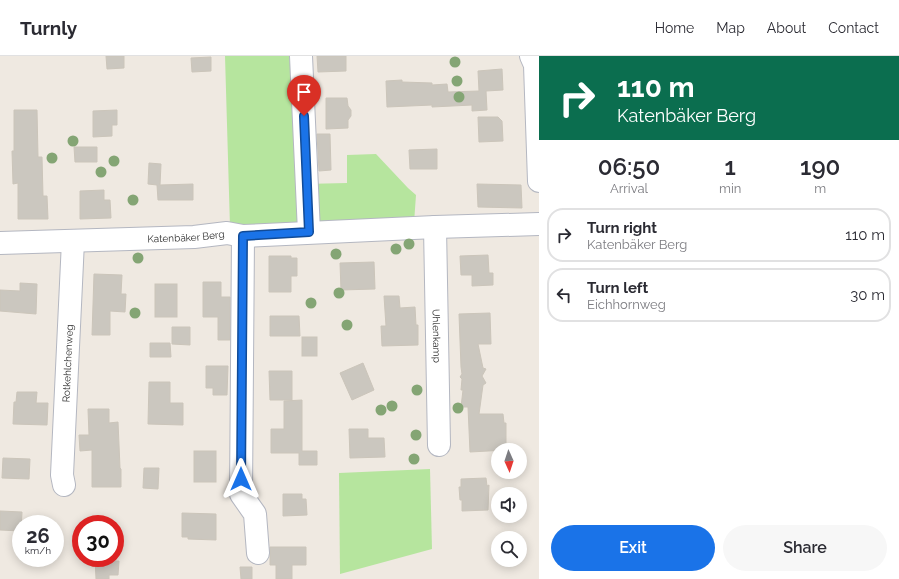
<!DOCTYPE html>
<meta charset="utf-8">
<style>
body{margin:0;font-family:Raleway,sans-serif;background:#f7f7f7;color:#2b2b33;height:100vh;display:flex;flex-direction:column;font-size:15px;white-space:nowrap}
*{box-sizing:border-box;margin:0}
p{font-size:13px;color:#7c7c81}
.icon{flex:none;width:22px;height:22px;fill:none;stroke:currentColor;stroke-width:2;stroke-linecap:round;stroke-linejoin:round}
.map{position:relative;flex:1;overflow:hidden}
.panel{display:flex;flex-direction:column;background:#fff;width:360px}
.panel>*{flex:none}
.hud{background:#0b6e4f;color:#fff;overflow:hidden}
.needle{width:26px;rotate:177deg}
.controls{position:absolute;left:491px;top:387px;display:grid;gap:8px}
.controls a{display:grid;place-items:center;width:36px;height:36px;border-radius:50%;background:#fff;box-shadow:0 2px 10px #0003;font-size:20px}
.speed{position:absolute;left:12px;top:459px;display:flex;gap:8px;font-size:20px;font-weight:700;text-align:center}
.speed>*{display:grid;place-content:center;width:52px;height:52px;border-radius:50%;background:#fff;box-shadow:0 2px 10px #0003;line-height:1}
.speed small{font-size:10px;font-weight:400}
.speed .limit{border:6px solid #d22;background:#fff;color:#111}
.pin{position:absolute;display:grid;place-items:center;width:34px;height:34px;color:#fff;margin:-41px -17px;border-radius:50% 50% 50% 0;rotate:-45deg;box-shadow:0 0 4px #0007}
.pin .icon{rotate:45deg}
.me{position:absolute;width:44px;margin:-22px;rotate:0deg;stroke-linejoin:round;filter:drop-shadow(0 0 3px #0008)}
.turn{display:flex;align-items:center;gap:14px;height:84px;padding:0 12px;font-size:18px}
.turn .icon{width:52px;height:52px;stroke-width:2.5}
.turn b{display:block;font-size:28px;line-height:34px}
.eta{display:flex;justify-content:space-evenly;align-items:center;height:68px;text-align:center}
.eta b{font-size:24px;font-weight:600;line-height:28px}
.button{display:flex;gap:8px;margin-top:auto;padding:8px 12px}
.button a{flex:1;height:46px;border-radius:24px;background:#1a73e8;color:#fff;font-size:16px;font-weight:600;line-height:46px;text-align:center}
.button a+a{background:#f7f7f7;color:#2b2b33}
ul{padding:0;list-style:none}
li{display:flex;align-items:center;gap:12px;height:54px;margin:0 8px 6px;padding:0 4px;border:2px solid #e1e1e2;border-radius:16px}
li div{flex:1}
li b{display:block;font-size:15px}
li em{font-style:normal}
header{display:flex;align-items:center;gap:24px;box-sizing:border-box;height:56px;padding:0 20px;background:#fff;border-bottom:1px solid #e1e1e2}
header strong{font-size:19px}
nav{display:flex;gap:22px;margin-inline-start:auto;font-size:14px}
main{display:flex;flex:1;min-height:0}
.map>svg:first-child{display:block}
</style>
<header>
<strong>Turnly</strong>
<nav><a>Home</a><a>Map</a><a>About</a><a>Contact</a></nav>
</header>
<main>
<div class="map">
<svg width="539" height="523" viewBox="0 0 539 523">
<rect width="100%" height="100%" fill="#efe9e1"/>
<g fill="#b6e59e">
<polygon points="225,0 289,0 304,128 347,127 347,99 376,98 408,132 416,139 414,167 230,171"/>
<polygon points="430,413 432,493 340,518 339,417"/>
</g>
<g fill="#cbc7bf" stroke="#cbc5ba">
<polygon points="106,0 124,0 124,12 107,13"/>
<polygon points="317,0 346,0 346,15 318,16"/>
<polygon points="211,1 211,15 192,16 191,2"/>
<polygon points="502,13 503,34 486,35 487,54 472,55 472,49 432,51 432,49 387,51 386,25 402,24 402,26 432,27 432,29 447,28 448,36 479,35 478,15"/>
<polygon points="326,42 347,42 348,50 351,54 351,60 348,64 348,72 326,73"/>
<polygon points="14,54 37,54 38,101 42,101 43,140 47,140 48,163 18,163 18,127 13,128 12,95 14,95"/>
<polygon points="117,54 117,69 112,69 112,80 93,81 93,55"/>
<polygon points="478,61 498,61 502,65 503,85 479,86"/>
<polygon points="317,78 330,78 331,114 319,115"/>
<polygon points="74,91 97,91 97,106 75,106"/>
<polygon points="437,93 437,113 410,113 409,94"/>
<polygon points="149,107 161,108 160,129 193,128 193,144 158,144 157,129 148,128"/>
<polygon points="477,128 521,129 522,152 478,151"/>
<polygon points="104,134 104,144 110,144 111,162 80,163 80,135"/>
<polygon points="488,199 489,217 493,217 493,229 472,230 472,219 461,219 460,200"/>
<polygon points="269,200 291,200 291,202 297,202 297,220 291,220 291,236 269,236"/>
<polygon points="374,206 375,233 341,234 340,207"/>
<polygon points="94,218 122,219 121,238 126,238 125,256 110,255 110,279 92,279"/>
<polygon points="203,226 221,226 221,241 230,241 230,284 218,284 218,261 203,261"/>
<polygon points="20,227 37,228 36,258 0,255 0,234 20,235"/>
<rect x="155" y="228" width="22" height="33"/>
<polygon points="384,240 399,240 400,252 415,251 416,269 418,269 418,289 382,290 381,270 386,270"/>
<polygon points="490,257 491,288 478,288 483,312 486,313 482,320 486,327 483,329 479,358 503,358 504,367 506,367 506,394 470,396 468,351 461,351 463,334 461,334 462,323 460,321 462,318 461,311 459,258"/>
<polygon points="270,260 299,260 300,280 270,280"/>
<polygon points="172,271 190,271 190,289 172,288"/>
<rect x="302" y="281" width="15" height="19"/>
<polygon points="150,287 170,287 171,301 150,301"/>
<polygon points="363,307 374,334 352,344 340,317"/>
<polygon points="206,310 228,310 227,339 213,339 213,332 206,332"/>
<polygon points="269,315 292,315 292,344 270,344"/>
<polygon points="149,326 170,326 170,347 183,347 183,369 148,368"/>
<polygon points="17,336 37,336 36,347 48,347 47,369 13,368 14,346 16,346"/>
<polygon points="302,344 302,395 317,395 317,409 299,409 299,397 271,397 271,373 284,373 284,345"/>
<polygon points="88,353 109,353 109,367 118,366 120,412 121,413 121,431 92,431 92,394 80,395 79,379 89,379"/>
<polygon points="349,373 368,373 368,382 384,382 385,401 350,402"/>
<rect x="194" y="395" width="22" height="31"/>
<polygon points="3,402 30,403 29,423 2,422"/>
<polygon points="144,412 159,412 158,433 143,432"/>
<polygon points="486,422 487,430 489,429 488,454 462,455 462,444 460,444 459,431 461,431 461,423"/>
<polygon points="283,438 302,438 302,443 306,443 307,459 283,460"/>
<polygon points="0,455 22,456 21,475 0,474"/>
<polygon points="182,457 216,458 216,484 188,483 188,481 182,481"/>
<polygon points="270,491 306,491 306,509 292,509 292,523 276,523 276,509 270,509"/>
<polygon points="95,502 111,502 111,505 119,505 118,519 109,519 109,523 96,523"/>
<polygon points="240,511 252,511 252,523 241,523"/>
</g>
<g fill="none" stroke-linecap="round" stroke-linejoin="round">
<g stroke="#b4b7c1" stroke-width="24">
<g id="minor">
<polyline points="301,0 309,176"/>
<polyline points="531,0 535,9 539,125"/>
<path id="s1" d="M 435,171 L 439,389"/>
<polyline points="243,180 241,438 255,458 258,497"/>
<path id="s2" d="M 0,187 L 194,181 L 227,177 L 243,180 L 435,171 L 539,168"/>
<path id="s3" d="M 64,429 L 62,419 L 73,185"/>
</g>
</g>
<use href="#minor" stroke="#fff" stroke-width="22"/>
</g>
<g fill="#84a574">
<circle cx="455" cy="6" r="5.5"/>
<circle cx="457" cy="25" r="5.5"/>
<circle cx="459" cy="41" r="5.5"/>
<circle cx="73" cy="85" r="5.5"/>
<circle cx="52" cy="102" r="5.5"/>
<circle cx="114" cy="105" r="5.5"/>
<circle cx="101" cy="116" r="5.5"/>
<circle cx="133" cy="144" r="5.5"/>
<circle cx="409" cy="188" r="5.5"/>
<circle cx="396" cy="193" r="5.5"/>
<circle cx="336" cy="198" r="5.5"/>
<circle cx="138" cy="202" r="5.5"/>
<circle cx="339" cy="237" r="5.5"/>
<circle cx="311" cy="247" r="5.5"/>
<circle cx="135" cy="257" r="5.5"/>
<circle cx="347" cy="269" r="5.5"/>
<circle cx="417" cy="334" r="5.5"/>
<circle cx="392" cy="350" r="5.5"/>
<circle cx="458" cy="352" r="5.5"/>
<circle cx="381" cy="354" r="5.5"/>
<circle cx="416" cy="379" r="5.5"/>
<circle cx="414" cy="403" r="5.5"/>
</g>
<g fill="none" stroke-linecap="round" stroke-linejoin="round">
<g stroke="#114b97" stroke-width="10">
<polyline id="route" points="241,423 243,180 309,176 304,60"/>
</g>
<use href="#route" stroke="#1a73e8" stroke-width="7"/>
</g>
<g text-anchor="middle" stroke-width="3.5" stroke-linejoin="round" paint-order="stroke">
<g font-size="10" fill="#2e2e2e" stroke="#fff">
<text dy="4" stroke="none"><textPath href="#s2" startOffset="186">Katenbäker Berg</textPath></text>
<text dy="4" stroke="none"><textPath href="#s1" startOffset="109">Uhlenkamp</textPath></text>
<text dy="4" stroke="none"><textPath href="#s3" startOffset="122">Rotkehlchenweg</textPath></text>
</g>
</g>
</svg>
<div class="controls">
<a><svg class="needle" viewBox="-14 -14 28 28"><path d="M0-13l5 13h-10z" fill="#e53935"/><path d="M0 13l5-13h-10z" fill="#7c7c81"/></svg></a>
<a><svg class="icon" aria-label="sound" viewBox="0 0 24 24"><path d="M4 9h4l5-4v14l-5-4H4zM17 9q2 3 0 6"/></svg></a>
<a><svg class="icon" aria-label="search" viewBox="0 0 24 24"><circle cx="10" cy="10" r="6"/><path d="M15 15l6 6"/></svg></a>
</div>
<div class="speed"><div>26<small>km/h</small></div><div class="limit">30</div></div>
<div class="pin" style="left:304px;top:60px;background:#d93025"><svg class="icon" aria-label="arrive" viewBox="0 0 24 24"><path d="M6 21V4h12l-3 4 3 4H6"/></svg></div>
<svg class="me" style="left:241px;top:423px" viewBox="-20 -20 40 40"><path d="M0-17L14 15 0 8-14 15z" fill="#1a73e8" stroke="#fff" stroke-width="4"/></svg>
</div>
<section class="panel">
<div class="hud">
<div class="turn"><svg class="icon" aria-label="right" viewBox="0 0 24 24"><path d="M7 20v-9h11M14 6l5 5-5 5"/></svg><div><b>110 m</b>Katenbäker Berg</div></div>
</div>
<div class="eta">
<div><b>06:50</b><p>Arrival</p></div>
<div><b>1</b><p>min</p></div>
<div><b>190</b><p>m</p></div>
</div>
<ul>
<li><svg class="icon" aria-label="right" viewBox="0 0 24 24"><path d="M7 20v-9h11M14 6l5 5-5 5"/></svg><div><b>Turn right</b><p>Katenbäker Berg</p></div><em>110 m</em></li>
<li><svg class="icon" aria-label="left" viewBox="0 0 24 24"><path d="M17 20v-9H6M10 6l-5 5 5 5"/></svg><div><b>Turn left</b><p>Eichhornweg</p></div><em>30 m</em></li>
</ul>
<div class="button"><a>Exit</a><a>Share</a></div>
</section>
</main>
